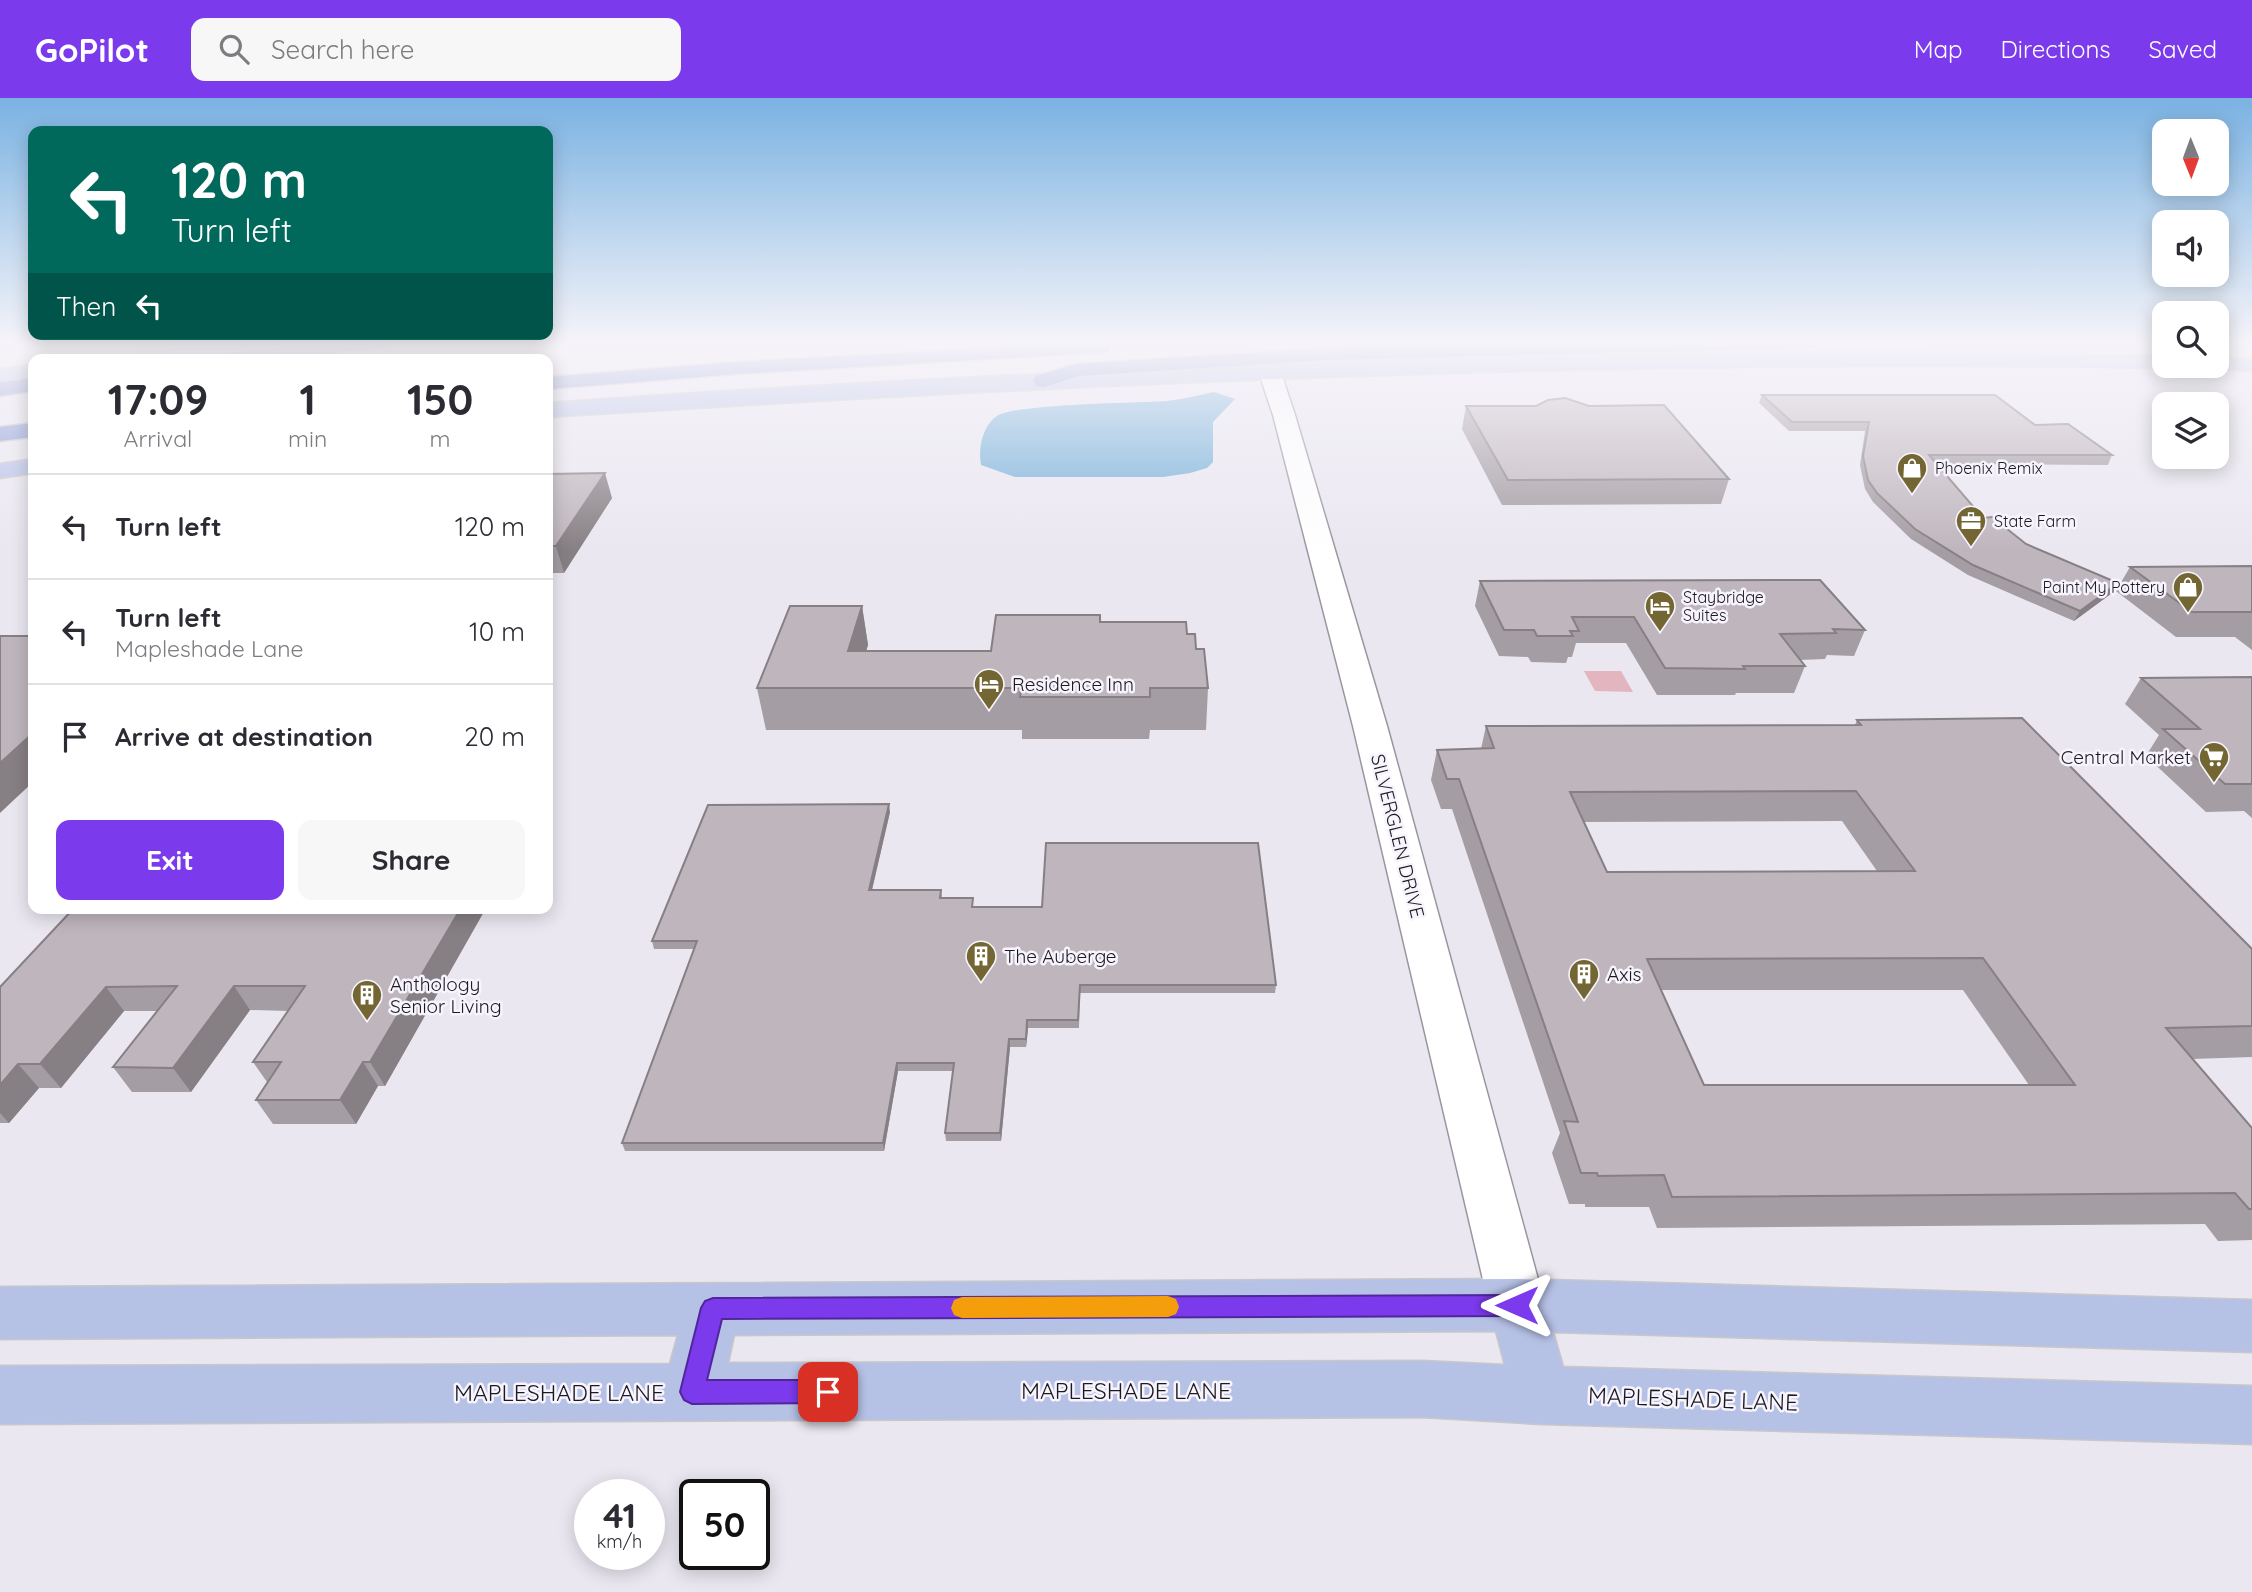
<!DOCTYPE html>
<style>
body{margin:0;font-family:Quicksand,sans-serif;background:#f7f7f7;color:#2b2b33;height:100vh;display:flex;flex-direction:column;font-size:26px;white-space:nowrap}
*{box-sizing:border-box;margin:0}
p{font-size:23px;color:#7c7c81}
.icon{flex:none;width:38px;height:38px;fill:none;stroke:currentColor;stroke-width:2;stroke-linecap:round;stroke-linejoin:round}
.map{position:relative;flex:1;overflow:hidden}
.drawer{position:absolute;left:28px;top:256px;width:525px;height:560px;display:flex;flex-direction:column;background:#fff;border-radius:14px;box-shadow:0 4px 18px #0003}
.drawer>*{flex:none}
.top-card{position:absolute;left:28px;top:28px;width:525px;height:214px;border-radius:14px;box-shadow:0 4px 18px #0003;background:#00695c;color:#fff;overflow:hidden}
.needle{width:46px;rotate:179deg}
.tools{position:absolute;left:2152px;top:21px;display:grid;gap:14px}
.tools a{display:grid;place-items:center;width:77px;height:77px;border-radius:14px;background:#fff;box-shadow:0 4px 18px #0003;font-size:35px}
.speed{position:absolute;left:574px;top:1381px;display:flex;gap:14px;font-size:35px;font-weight:700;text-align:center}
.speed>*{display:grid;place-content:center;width:91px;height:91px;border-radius:50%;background:#fff;box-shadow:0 4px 18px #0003;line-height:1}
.speed small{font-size:18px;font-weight:400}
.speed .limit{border:4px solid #111;border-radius:10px;background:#fff;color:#111}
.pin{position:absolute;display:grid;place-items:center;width:60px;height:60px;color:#fff;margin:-30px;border-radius:14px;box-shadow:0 4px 10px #0006}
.me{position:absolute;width:77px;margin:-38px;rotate:270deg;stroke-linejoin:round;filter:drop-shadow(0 0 5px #0008)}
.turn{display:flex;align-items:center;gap:24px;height:147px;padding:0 28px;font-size:32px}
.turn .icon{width:91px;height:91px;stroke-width:2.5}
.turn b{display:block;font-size:49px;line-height:60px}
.then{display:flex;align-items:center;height:66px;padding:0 28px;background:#0003;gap:14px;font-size:26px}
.eta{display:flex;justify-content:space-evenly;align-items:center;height:119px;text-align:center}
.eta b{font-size:42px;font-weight:800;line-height:49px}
.button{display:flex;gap:14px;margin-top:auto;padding:14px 28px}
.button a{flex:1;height:80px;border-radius:14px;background:#7c3aed;color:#fff;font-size:28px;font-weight:800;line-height:80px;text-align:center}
.button a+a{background:#f7f7f7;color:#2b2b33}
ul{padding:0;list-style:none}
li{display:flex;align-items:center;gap:21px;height:105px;padding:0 28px;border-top:2px solid #e1e1e2}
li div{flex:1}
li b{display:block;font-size:26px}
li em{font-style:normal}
header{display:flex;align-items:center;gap:42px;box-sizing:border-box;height:98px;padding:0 35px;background:#7c3aed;color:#fff}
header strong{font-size:33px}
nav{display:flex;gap:38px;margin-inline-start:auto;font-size:24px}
.search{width:490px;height:63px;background:#f7f7f7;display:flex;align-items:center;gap:18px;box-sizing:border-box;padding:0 24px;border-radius:14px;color:#7c7c81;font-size:26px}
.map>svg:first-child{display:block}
</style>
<header>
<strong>GoPilot</strong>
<div class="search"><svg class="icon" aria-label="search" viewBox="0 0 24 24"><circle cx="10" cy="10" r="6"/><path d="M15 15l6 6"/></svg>Search here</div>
<nav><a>Map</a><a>Directions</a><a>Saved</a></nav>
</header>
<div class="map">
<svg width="2252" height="1494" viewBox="0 0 2252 1494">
<rect width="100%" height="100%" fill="#eae7f1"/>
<polygon fill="#e3b5bf" points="1621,573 1633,594 1595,593 1584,573"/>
<path fill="#75afd9" d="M 1214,294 L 1235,301 L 1213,324 L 1213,364 L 1207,370 L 1190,375 L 1163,379 L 1015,379 L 981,367 C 978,351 982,328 997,318 C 1015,306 1136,305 1167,303 C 1183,301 1199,297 1214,294 Z"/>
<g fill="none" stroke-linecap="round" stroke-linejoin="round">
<g stroke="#9a96a0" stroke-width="3">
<polygon id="minor" points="1269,266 1276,268 1280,272 1295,317 1387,628 1545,1207 1537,1225 1517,1233 1497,1225 1489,1207 1353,628 1273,317 1258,272 1262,268"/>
</g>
<g stroke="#c8c8c9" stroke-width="3">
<g id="major">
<polygon points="255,244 322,244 319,248 312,250 205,261 131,261 134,257 141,255"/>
<path d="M 1872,254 L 2165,258 L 2165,268 L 2173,268 L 2165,270 C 1624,260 1088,285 548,319 L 548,305 C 989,274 1430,256 1872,254 Z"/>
<polygon points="2217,260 2252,261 2252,273 2210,270 2208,268 2217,268"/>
<polygon points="33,267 33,279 0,283 0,271"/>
<polygon points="33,361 33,375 0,380 0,366"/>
<path d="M 1517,1181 L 2252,1202 L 2252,1254 L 1553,1234 L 1563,1269 L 2252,1288 L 2252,1346 L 1542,1326 L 1422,1319 L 0,1326 L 0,1268 L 670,1266 L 678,1237 L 0,1241 L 0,1189 ZM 1496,1233 L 1505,1267 L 1422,1263 L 728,1265 L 734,1237 Z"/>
</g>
</g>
<g stroke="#c8c8c9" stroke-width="3">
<g id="highway">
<polygon points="329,244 388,244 385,248 378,250 285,261 219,261 222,257 229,255"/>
<polygon points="1101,244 1108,246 1111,250 1108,254 736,276 548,291 548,279 736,264"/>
<polygon points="1582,244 1817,244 1814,248 1807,250 1327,262 1079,278 1044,289 1036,288 1033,283 1036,278 1076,266 1327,250"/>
<polygon points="33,280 33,293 0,298 0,284"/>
<polygon points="33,325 33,339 0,343 0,329"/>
</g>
</g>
<use href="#minor" fill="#fff" fill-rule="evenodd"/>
<use href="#major" fill="#b6c1e6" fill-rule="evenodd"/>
<use href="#highway" fill="#8697d5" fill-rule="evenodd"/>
</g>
<g fill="#a49da3" fill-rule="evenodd">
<polygon points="1762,297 2035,327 2112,357 2108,367 1937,366 1983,420 2026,446 2118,485 2112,495 2074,523 1968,477 1911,441 1873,404 1865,391 1860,367 1865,333 1789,333 1759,305"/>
<polygon points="1466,308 1729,381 1721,406 1502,407 1462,331"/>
<polygon points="548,376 612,400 564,475 548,475"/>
<polygon points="2252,468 2252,552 2235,539 2176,539 2116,493 2130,469"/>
<polygon points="1480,483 1865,532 1854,558 1827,557 1825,561 1800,562 1805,568 1794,595 1736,595 1735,597 1657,597 1626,545 1576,545 1572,559 1568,559 1566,565 1531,564 1528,559 1499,558 1475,508"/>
<polygon points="862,508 868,547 866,553 991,553 1100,524 1187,536 1196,551 1208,590 1206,632 1150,632 1149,641 1022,641 1022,632 766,632 757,590"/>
<polygon points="2252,579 2252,720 2244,713 2206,714 2146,658 2159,637 2125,606 2141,580"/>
<path d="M 1857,622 L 2252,851 L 2252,959 L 2192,961 L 2252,1030 L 2252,1142 L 2218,1143 L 2205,1126 L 1657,1130 L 1649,1109 L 1585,1109 L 1585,1106 L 1569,1106 L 1552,1055 L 1560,1035 L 1452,711 L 1441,711 L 1431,682 L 1437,652 L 1481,651 L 1486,628 L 1855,627 ZM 1842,723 L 1877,773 L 1607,774 L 1584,724 ZM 1661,892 L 1963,892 L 2029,987 L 1704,987 Z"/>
<polygon points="890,714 872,792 941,792 942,800 974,809 1276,887 1275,895 1080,895 1079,930 1028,930 1026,949 1010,949 1001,1043 946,1043 945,1035 953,973 898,973 884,1053 625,1053 622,1045 694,851 654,851 652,843"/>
<polygon points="74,810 320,810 319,811 486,810 385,988 378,988 356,1026 273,1026 256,1002 267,984 253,964 289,913 250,912 191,994 132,994 113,969 158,913 124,913 61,990 39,990 9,1025 0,1025 0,889"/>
</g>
<g fill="#867f84">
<polygon points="605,375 612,400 564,475 556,448"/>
<polygon points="2118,485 2112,495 2074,523 2080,513"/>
<polygon points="862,508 868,547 855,590 848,553"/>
<polygon points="33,635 33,684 0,715 0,665"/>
<polygon points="889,706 890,714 870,800 869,792"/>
<polygon points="461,810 486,810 385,988 370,964"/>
<polygon points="234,888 250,912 191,994 173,970"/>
<polygon points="106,889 124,913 61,990 40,966"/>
<polygon points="1027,922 1028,930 1026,949 1026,941"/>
<polygon points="1009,941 1010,949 1001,1043 1000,1035"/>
<polygon points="363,964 378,988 356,1026 340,1002"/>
<polygon points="897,965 898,973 884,1053 883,1045"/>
<polygon points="18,966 39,990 9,1025 0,1015 0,987"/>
</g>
<g fill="#bfb6bd" stroke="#867f84" stroke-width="2" fill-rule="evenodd">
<polygon points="1762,297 1995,297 2035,327 2068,326 2112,357 1929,357 1983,420 1992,419 2026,446 2118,485 2080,513 1973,467 1915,431 1877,395 1868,382 1863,358 1869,324 1792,324"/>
<polygon points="1565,300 1589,308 1664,307 1729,381 1508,382 1466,308 1536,308 1548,302"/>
<polygon points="605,375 556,448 548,448 548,376"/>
<polygon points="2252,468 2252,514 2192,514 2130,469"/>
<polygon points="1820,482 1865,532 1833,531 1836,535 1780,536 1805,568 1743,568 1745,571 1665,570 1634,519 1572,519 1579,533 1570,533 1573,538 1537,538 1534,532 1504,532 1480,483"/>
<polygon points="790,508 862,508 848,553 991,553 996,517 1100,517 1100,524 1186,524 1187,536 1195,536 1196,551 1204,551 1208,590 1150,590 1150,599 1020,599 1021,590 757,590"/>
<polygon points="0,538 33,538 33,635 0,665"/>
<polygon points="2252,579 2252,686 2225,686 2163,631 2200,631 2141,580"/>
<path d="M 2022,620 L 2252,851 L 2252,928 L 2166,930 L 2252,1030 L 2252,1111 L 2249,1111 L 2235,1095 L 1672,1099 L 1664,1077 L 1598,1078 L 1597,1075 L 1581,1075 L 1564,1023 L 1578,1024 L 1459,681 L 1447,681 L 1437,652 L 1494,650 L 1486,628 L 1861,627 L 1857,622 ZM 1856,693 L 1915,773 L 1607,774 L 1570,694 ZM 1983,860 L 2075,987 L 1704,987 L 1647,861 Z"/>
<polygon points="889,706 869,792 941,792 940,800 973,800 972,809 1042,809 1046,745 1258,745 1276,887 1080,887 1078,922 1027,922 1026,941 1009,941 1000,1035 945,1035 954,965 897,965 883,1045 622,1045 697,843 652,843 708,707"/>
<polygon points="74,810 289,810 288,811 461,810 370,964 363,964 340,1002 256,1002 281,964 253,964 305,888 234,888 173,970 113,969 177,888 106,889 40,966 18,966 0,987 0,889"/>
</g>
<linearGradient id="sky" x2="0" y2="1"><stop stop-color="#7ab2e2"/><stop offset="0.54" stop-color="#f6f4f9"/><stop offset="1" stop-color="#f6f4f9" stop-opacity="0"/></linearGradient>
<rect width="2252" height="453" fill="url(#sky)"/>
<polygon fill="#7c3aed" stroke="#51269a" stroke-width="2" points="1517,1197 1526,1200 1529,1207 1526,1215 1517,1218 722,1221 707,1282 828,1282 836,1285 840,1294 836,1302 828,1305 692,1306 684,1302 680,1294 701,1210 705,1203 713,1200"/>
<polygon fill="#f59e0b" points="1168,1198 1176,1201 1179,1209 1176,1216 1168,1219 962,1220 954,1217 951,1210 954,1202 962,1199"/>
<defs>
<g id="shop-pin" transform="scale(1.575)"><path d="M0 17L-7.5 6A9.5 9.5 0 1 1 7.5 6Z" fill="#736633" stroke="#f8f4fe"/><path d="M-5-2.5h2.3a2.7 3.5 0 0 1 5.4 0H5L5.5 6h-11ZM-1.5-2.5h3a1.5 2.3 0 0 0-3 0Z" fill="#fff"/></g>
<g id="office-pin" transform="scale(1.575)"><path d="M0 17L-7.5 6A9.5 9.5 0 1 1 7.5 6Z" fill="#736633" stroke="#f8f4fe"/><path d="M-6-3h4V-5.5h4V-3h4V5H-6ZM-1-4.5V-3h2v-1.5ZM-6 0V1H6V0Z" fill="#fff"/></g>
<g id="hotel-pin" transform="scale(1.575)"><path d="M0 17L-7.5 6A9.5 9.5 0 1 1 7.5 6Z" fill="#736633" stroke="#f8f4fe"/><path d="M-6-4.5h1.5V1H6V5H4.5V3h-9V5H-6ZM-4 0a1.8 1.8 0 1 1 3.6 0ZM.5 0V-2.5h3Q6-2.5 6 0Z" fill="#fff"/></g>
<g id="supermarket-pin" transform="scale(1.575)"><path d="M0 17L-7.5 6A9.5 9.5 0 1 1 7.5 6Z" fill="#736633" stroke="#f8f4fe"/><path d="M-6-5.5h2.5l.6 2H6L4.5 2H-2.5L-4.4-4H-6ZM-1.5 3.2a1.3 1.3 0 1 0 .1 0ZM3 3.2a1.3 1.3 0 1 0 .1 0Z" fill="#fff"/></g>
<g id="building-pin" transform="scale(1.575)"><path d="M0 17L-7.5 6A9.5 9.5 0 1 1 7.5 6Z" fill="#736633" stroke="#f8f4fe"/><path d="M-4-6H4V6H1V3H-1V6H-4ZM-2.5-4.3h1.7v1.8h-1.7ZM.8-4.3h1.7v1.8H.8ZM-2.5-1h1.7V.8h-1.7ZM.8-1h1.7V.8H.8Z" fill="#fff"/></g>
</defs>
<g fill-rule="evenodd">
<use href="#shop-pin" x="1912" y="370"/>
<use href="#office-pin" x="1971" y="423"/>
<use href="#shop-pin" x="2188" y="489"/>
<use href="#hotel-pin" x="1660" y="508"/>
<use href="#hotel-pin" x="989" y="586"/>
<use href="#supermarket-pin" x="2214" y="659"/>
<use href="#building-pin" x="981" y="858"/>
<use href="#building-pin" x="1584" y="876"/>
<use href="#building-pin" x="367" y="897"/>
</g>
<g text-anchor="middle" stroke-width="5" stroke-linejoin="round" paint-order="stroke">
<g font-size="16" fill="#1b1a1e" stroke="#f8f4fe" text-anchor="start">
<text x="1935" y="376">Phoenix Remix</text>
<text x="1994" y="429">State Farm</text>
<text x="2165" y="495" text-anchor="end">Paint My Pottery</text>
<text x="1683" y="505">Staybridge<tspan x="1683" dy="18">Suites</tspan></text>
</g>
<g font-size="19" fill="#1b1a1e" stroke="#f8f4fe" text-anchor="start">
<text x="1012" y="593">Residence Inn</text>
<text x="2191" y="666" text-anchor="end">Central Market</text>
<text x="1004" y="865">The Auberge</text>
<text x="1607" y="883">Axis</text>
<text x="390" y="893">Anthology<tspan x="390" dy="22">Senior Living</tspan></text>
</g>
<g font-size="19" fill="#1b1a1e" stroke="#f8f4fe">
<text transform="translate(1398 738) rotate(76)" y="7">SILVERGLEN DRIVE</text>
</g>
<g font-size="23" fill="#1b1a1e" stroke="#f8f4fe">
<text x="1126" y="1301">MAPLESHADE LANE</text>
<text x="559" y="1303">MAPLESHADE LANE</text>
<text transform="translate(1693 1301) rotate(2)" y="8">MAPLESHADE LANE</text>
</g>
</g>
</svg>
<div class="tools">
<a><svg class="needle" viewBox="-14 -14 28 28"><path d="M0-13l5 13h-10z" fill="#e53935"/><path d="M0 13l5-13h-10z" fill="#7c7c81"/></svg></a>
<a><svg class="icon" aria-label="sound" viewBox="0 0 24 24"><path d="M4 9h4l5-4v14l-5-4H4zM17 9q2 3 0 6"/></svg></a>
<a><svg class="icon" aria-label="search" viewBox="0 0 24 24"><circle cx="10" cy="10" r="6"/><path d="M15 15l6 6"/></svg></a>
<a><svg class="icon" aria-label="layers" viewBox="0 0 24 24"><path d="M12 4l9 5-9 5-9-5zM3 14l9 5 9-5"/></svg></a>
</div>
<div class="speed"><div>41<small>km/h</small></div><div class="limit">50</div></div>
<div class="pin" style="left:828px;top:1294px;background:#d93025"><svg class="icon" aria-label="arrive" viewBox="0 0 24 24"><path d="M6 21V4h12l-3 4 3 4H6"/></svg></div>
<svg class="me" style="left:1517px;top:1207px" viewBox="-20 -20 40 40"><path d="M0-17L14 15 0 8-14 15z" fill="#7c3aed" stroke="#fff" stroke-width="4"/></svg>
<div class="top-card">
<div class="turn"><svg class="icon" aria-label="left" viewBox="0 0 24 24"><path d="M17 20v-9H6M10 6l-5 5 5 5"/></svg><div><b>120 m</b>Turn left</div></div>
<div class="then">Then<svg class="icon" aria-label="left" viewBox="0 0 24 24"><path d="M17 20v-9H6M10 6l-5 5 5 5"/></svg></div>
</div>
<section class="drawer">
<div class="eta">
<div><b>17:09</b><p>Arrival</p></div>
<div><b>1</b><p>min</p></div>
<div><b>150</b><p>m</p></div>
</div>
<ul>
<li><svg class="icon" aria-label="left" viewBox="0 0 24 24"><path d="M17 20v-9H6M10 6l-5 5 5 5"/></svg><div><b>Turn left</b></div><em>120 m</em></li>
<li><svg class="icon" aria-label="left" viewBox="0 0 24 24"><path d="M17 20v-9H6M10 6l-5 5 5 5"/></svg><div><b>Turn left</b><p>Mapleshade Lane</p></div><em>10 m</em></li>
<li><svg class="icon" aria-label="arrive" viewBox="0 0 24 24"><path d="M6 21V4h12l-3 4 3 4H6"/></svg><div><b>Arrive at destination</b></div><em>20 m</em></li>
</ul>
<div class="button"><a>Exit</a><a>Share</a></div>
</section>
</div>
